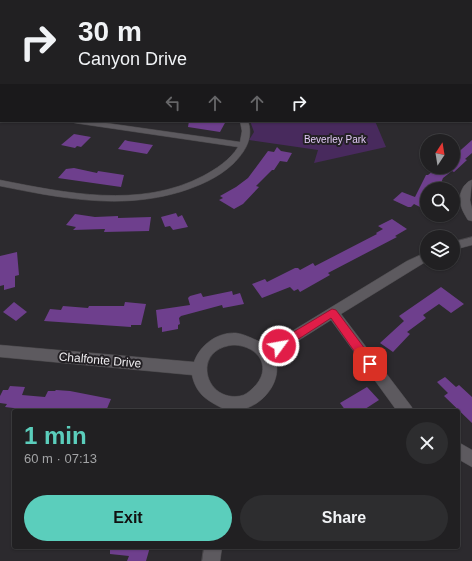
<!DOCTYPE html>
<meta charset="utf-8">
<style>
body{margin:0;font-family:Arial,sans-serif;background:#2d2d2f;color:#f1f3f6;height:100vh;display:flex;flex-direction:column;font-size:15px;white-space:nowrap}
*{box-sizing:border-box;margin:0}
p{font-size:13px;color:#a2a3a5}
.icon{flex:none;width:22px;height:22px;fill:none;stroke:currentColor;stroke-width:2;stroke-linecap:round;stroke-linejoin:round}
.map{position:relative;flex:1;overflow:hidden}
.panel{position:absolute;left:12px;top:409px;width:448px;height:140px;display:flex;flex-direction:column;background:#212022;border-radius:4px;box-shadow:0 1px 3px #0004,0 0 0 1px #3e3e40}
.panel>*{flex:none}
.guide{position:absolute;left:0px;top:0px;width:472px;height:122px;box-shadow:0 1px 3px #0004,0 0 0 1px #3e3e40;background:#212022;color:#f1f3f6;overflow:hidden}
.needle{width:26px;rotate:12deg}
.fabs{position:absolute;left:420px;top:134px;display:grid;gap:8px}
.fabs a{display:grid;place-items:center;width:40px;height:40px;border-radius:50%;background:#212022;box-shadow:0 1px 3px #0004,0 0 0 1px #3e3e40;font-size:20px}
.pin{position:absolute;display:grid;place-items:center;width:34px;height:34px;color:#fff;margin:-17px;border-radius:8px;box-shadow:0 2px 6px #0006}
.me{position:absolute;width:44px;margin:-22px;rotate:58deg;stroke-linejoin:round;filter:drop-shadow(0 0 3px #0008)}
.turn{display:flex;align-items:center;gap:14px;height:84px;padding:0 12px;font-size:18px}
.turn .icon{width:52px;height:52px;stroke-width:2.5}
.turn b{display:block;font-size:28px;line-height:34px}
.lanes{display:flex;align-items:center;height:38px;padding:0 12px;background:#0003;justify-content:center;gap:20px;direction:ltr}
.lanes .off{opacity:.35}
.round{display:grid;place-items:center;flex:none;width:42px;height:42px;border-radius:21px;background:#2d2d2f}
.summary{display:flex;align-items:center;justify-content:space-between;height:68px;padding:0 12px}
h1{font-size:24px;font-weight:800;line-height:30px;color:#5bcebc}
.cta{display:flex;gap:8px;margin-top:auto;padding:8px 12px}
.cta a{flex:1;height:46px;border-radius:24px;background:#5bcebc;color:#111;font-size:16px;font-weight:800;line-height:46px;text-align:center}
.cta a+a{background:#2d2d2f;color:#f1f3f6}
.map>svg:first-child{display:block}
</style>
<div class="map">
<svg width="472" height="561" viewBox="0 0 472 561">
<rect width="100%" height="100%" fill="#2c2a2e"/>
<polygon fill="#482a5d" points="250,121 375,121 386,147 314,163 318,150 249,140 254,132"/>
<g fill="#6e3f8d">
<polygon points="189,121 226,121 220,132 188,127"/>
<polygon points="74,134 91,137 81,147 77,146 75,148 61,145"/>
<polygon points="125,140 128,141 153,145 147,154 118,149"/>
<polygon points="472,140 472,153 465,159 467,160 454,172 452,171 443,178 439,188 434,186 433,189 427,189 427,199 420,207 414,204 411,207 408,207 393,200 402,192 415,197 426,175 428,175 438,167 453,167 453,157"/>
<polygon points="277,147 281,151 292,153 287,162 280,161 274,170 272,170 256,186 259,187 243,204 234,209 219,200 223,198 220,196 236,187 248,178 268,151 274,152"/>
<polygon points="74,168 97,173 98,171 124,175 121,187 58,178 66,169"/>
<polygon points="176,213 178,217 182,215 188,227 173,230 170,226 165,227 161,217"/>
<polygon points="75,214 95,217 118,216 118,218 151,217 149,231 104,232 105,229 73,230 76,227 66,225"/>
<polygon points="392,219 407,229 395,236 397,237 328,273 330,275 300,292 298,289 294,291 290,287 262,298 252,284 265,279 267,282 295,268 298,268 300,270 313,263 315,266 377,234 376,233 383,229 378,226"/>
<polygon points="17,252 19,275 15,276 15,287 4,290 4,285 0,286 0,256"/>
<polygon points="441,287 464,304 451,313 439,304 423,315 426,318 407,332 410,334 393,352 380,343 404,321 399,316"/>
<polygon points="232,291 233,295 240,293 244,304 223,308 222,305 181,316 179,318 180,324 178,325 178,329 162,332 162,327 158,328 156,310 190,305 188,298 190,296 201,293 203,297"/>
<polygon points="14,302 27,312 16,321 3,312"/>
<polygon points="125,302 146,304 141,325 131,325 131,327 44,321 50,309 61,310 63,306 88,308 89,306 124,306"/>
<polygon points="445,377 456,387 459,385 472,397 472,423 444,396 448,393 437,382"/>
<polygon points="10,386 25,387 22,395 45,397 48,391 55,391 56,390 70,391 111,399 106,411 39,411 5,407 7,404 0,403 0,396 3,390 8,390"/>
<polygon points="367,387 379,400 362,411 346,411 340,403"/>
<polygon points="110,547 150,547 146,561 127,561 129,556 110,554"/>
</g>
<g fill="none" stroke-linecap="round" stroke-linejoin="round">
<g stroke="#49474a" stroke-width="1">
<g id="minor">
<polygon points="67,0 74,0 75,1 68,1"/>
<polygon points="273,0 284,0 285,1 274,1"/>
<polygon points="291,0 297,0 290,1"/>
<polygon points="370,0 380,0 381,1 371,1"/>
<rect x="471" y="19" width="1" height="4"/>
<rect x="0" y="35" width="1" height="4"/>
<rect x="471" y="46" width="1" height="5"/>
<rect x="0" y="58" width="1" height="4"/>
<rect x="471" y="91" width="1" height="4"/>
<path d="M 71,121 L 92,121 L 240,142 L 242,131 L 240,121 L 248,121 C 254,138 245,152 233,164 C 218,178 199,186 180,192 C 120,210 60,198 0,186 L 0,180 C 66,193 140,209 203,176 C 216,169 230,160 238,147 L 75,123 Z"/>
<path d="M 472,180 L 470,200 L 472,209 L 472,221 L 468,220 C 461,209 456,198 464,186 C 467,183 468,181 472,180 Z"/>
<polygon points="472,237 472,245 453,250 453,242"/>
<path d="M 427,252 L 427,261 L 341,314 L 411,406 L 414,411 L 397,411 L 331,320 L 274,356 C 285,379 263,407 239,410 C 227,412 217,406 208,400 C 199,394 194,385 192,375 L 0,357 L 0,345 L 194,362 C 200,345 217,332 236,333 C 245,334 255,340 263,343 L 266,347 L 407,261 ZM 234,345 C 260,346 273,369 253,388 C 249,392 245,395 240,396 C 204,402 191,348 234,345 Z"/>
<polygon points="458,442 472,450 472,467 458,459"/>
<polygon points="204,547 222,547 220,561 202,561"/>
</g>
</g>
<use href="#minor" fill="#5d5a5f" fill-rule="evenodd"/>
</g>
<polygon fill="#e11d48" stroke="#92132f" points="332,309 336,310 374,361 375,364 374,368 370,369 366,368 331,318 283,349 279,350 275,349 274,346 275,343"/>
<g text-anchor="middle" stroke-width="4" stroke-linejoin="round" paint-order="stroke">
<g font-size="10" fill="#e0c9f4" stroke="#232024">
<text x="335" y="143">Beverley Park</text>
</g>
<g font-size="12" fill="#eeecef" stroke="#232024">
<text transform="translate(100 360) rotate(5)" y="4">Chalfonte Drive</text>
</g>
</g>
</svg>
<div class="fabs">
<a><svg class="needle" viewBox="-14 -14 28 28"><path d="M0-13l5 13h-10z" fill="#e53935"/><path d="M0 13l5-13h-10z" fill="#a2a3a5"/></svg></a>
<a><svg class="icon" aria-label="search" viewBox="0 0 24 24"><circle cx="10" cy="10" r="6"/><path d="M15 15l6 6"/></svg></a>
<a><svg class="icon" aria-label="layers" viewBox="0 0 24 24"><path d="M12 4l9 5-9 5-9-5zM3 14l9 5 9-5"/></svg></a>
</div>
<div class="pin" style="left:370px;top:364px;background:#d93025"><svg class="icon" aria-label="arrive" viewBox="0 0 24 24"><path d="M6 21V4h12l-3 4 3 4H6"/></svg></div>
<svg class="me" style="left:279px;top:346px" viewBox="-20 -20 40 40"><circle r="17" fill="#e11d48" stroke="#fff" stroke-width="3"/><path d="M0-11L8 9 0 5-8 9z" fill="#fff"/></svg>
<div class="guide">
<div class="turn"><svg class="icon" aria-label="right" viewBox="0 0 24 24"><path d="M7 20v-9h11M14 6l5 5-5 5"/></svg><div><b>30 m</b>Canyon Drive</div></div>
<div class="lanes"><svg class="icon off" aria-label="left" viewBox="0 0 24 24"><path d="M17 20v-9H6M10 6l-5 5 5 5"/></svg><svg class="icon off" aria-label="ahead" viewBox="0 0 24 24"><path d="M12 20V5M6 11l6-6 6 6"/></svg><svg class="icon off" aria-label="ahead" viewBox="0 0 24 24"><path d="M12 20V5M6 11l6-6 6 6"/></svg><svg class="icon" aria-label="right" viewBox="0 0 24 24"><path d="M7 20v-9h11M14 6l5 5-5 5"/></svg></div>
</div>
<section class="panel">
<div class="summary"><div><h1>1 min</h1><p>60 m · 07:13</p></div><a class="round"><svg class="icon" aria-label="close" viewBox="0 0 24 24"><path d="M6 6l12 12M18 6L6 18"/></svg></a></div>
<div class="cta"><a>Exit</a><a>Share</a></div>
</section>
</div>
